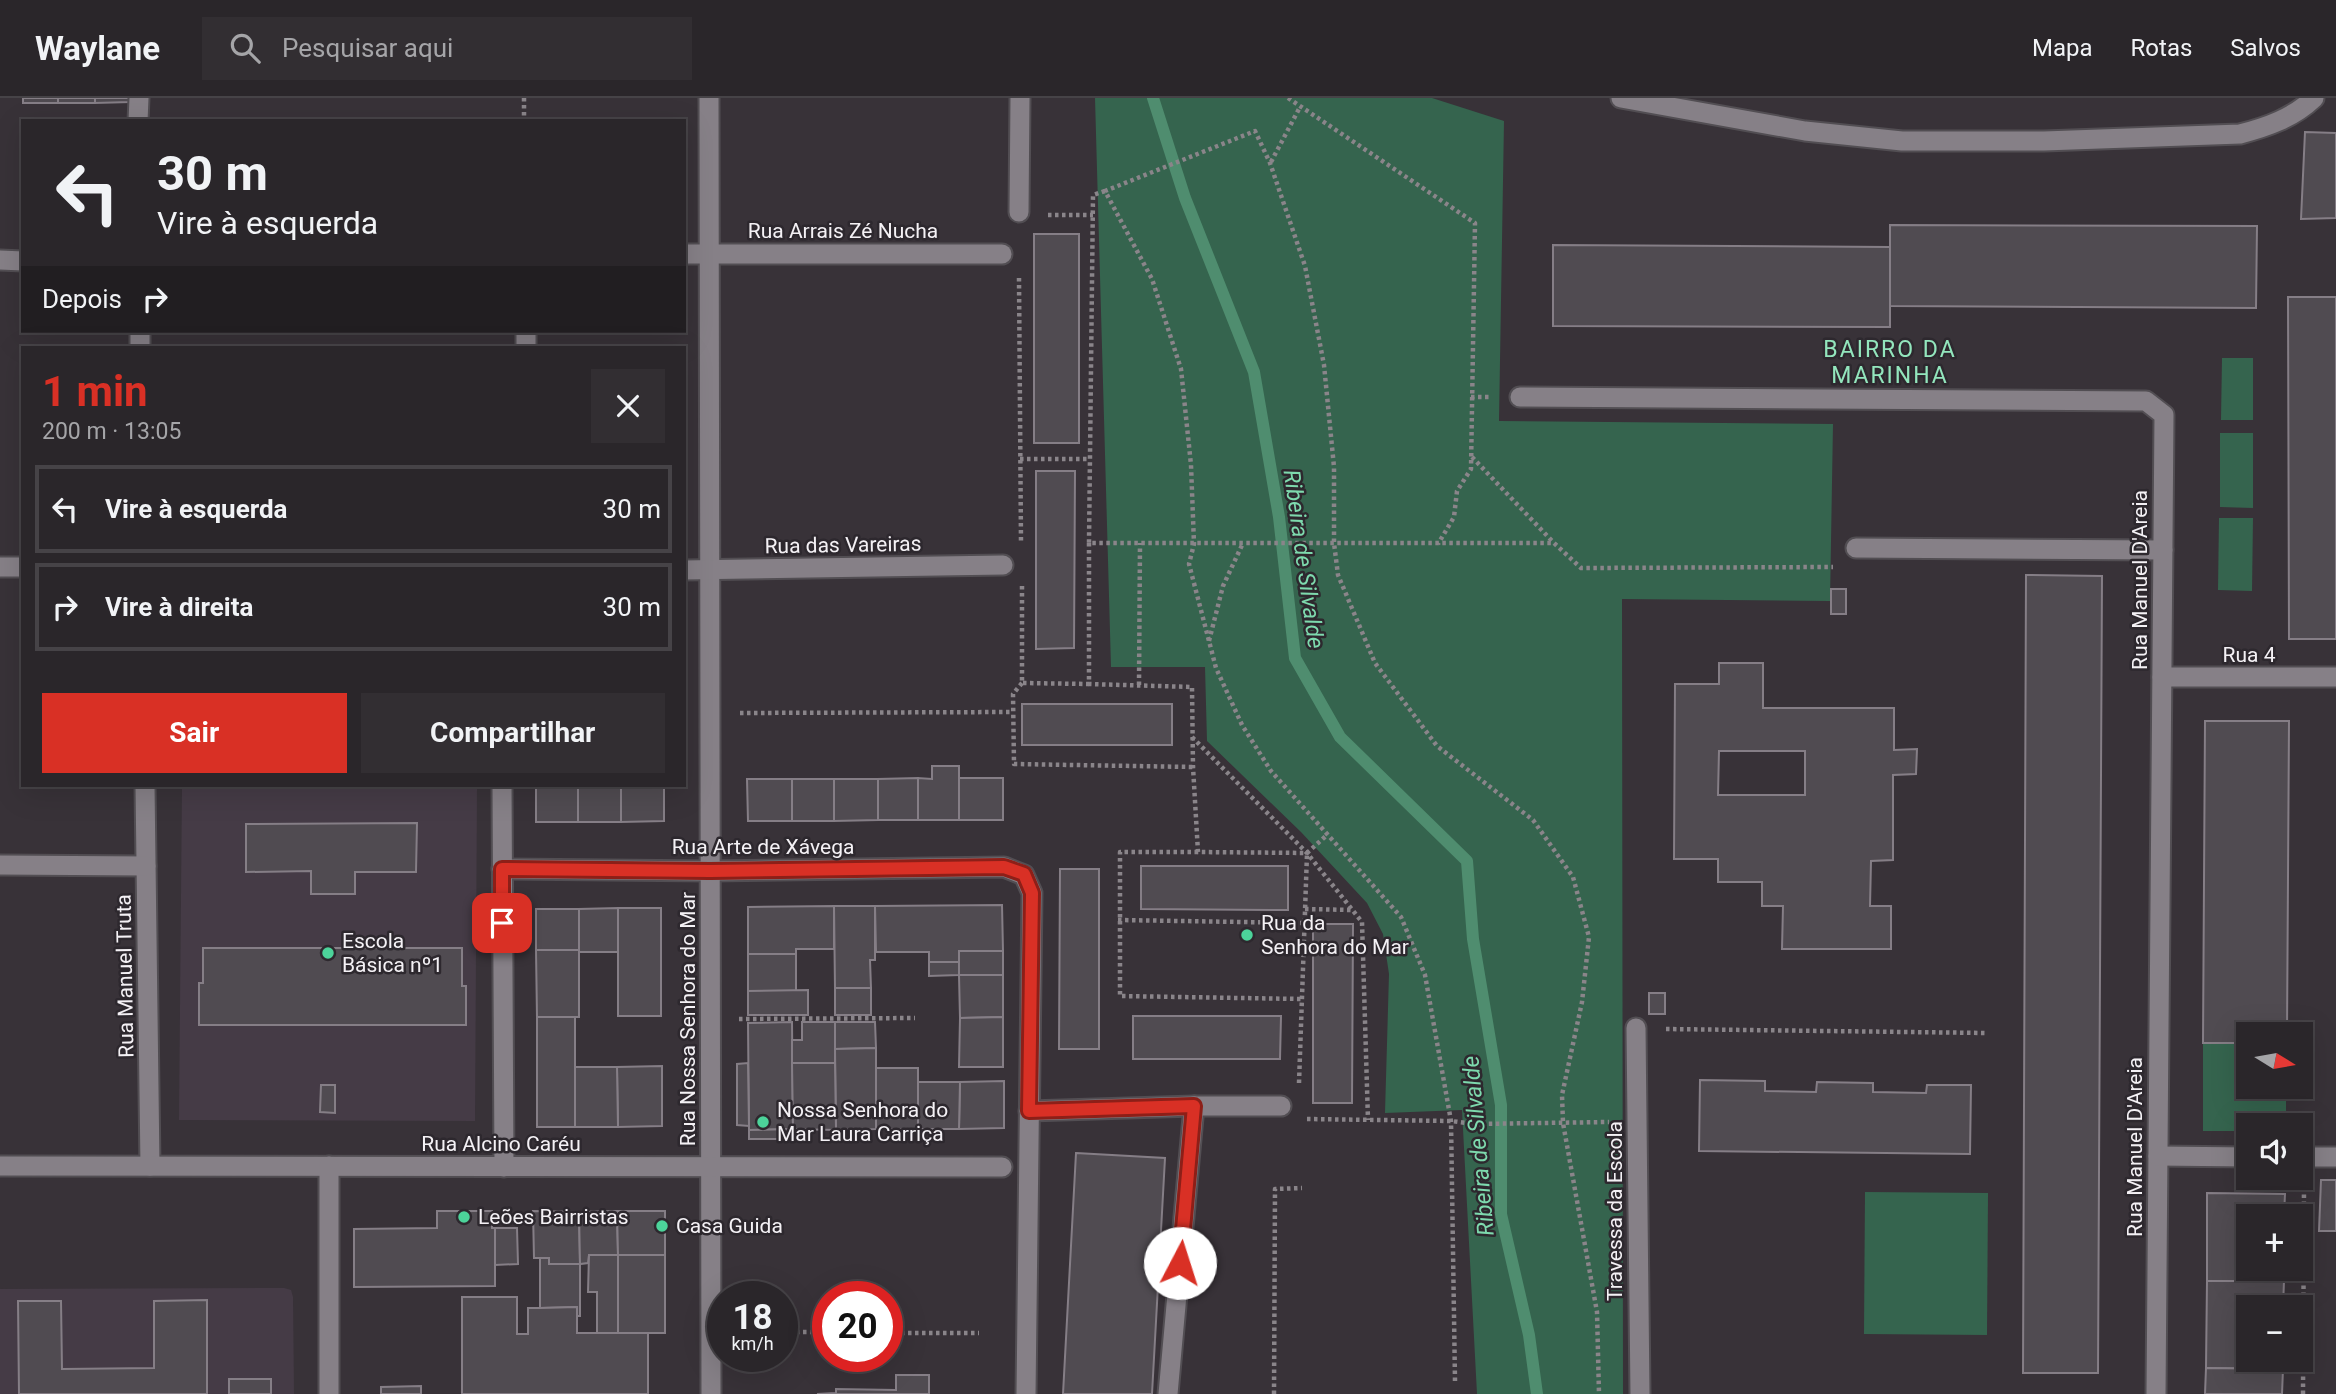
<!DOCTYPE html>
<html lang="pt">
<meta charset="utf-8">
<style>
body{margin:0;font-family:Roboto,sans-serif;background:#322e32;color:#f1f3f6;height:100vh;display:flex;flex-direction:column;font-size:26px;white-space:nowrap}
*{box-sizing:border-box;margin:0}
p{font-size:23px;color:#a5a5a8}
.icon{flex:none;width:38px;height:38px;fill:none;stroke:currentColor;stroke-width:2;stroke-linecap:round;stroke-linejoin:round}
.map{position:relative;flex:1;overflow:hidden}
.drawer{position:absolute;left:21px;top:248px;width:665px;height:441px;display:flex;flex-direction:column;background:#2a262a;border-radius:0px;box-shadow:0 7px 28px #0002,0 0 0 2px #464347}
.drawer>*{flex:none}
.banner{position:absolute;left:21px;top:21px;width:665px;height:214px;border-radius:0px;box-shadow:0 7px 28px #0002,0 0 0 2px #464347;background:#2a262a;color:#f1f3f6;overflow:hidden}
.needle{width:46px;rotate:101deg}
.controls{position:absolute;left:2236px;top:924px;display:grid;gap:14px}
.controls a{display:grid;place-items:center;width:77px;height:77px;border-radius:0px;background:#2a262a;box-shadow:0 7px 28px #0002,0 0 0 2px #464347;font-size:35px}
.speed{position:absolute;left:707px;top:1183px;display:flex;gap:14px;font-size:35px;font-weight:700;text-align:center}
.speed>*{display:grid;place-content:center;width:91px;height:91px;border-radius:50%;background:#2a262a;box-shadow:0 7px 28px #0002,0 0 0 2px #464347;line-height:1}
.speed small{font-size:18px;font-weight:400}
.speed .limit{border:10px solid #d22;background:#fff;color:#111}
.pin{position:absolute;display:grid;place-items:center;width:60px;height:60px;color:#fff;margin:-30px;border-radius:14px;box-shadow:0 4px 10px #0006}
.me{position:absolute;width:77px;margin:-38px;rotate:5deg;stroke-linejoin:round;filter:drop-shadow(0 0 5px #0008)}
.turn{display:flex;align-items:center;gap:24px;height:147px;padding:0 21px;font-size:32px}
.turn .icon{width:91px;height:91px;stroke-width:2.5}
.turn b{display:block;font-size:49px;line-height:60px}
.then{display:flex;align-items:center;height:66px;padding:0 21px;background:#0003;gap:14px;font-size:26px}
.round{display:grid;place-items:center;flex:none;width:74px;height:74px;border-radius:0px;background:#322e32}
.headline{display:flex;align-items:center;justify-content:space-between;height:119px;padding:0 21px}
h1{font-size:42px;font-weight:700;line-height:52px;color:#d93025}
.button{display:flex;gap:14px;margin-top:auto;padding:14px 21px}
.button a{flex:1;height:80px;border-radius:0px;background:#d93025;color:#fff;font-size:28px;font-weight:700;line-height:80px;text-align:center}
.button a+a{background:#322e32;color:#f1f3f6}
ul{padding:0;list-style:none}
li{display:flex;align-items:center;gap:21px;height:88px;margin:0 14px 10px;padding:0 7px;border:4px solid #464347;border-radius:0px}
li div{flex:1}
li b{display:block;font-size:26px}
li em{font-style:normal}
header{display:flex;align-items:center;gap:42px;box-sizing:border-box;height:98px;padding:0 35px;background:#2a262a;border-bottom:2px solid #464347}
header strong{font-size:33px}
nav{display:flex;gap:38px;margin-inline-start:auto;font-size:24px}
.search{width:490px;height:63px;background:#322e32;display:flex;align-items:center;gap:18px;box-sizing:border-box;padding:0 24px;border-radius:0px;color:#a5a5a8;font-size:26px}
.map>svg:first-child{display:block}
</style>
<header>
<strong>Waylane</strong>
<div class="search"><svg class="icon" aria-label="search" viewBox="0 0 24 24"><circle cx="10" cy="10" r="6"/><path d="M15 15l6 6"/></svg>Pesquisar aqui</div>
<nav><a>Mapa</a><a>Rotas</a><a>Salvos</a></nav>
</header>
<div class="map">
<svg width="2336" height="1296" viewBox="0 0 2336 1296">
<rect width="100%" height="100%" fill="#383238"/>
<g fill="#453b46">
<polygon points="182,688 477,688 475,1023 179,1022"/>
<polygon points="284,1190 291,1192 293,1199 294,1296 0,1296 0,1191"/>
</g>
<g fill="#35644e">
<polygon points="1095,0 1432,0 1504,23 1499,323 1833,326 1830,503 1622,501 1623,1296 1477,1296 1462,1012 1385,1015 1389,876 1383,836 1367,805 1301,734 1207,643 1205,569 1111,569"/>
<polygon points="2222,260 2253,260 2253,322 2221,322"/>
<polygon points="2220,335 2253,335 2253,410 2220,409"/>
<polygon points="2219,420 2253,420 2252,493 2218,492"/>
<polygon points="2203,945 2249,945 2249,989 2286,989 2286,1027 2249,1027 2249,1033 2203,1033"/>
<polygon points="1865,1094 1988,1095 1987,1237 1864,1236"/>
</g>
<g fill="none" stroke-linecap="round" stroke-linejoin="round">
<polyline stroke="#4f8d6f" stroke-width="12" points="1153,0 1185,100 1254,274 1279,419 1295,560 1340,639 1467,763 1473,841 1501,1007 1501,1116 1529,1237 1537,1296"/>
</g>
<g fill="#504b51" stroke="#857e86" stroke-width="2" fill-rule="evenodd">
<rect x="23" y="0" width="35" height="5"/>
<rect x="58" y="0" width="37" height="5"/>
<polygon points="95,0 130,0 130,4 95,5"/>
<polygon points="2305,34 2336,35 2336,120 2301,121"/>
<polygon points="1890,127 2257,128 2256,210 1890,208"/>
<rect x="1034" y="136" width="45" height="209"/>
<polygon points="1553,147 1890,149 1890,229 1553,228"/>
<polygon points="2288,199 2336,199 2336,541 2289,541"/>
<polygon points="1036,373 1075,373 1074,550 1036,551"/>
<polygon points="2026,477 2102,478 2098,1275 2023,1275"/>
<rect x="1831" y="491" width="15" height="25"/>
<path d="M 1719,565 L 1763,565 L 1763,610 L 1894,610 L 1894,652 L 1917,651 L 1916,676 L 1893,677 L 1893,762 L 1871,763 L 1870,808 L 1891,808 L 1891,851 L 1782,851 L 1783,808 L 1762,808 L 1762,784 L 1718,784 L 1718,761 L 1674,761 L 1675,586 L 1719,586 ZM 1719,653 L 1805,653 L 1805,697 L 1718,697 Z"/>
<rect x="1022" y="606" width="150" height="41"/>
<polygon points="2205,623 2289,623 2287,936 2249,936 2249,945 2203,945"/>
<polygon points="932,668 959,668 959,722 918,722 918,680 932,681"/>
<polygon points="918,680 918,722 878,722 878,681"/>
<rect x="959" y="680" width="44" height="42"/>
<polygon points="747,681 792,681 792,723 748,723"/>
<rect x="792" y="681" width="42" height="42"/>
<polygon points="834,681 878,681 878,722 834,723"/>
<rect x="536" y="688" width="42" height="36"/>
<rect x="578" y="688" width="43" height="36"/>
<polygon points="621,688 664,688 664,723 621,724"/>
<polygon points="417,725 416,774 355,774 355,796 311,796 311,773 246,774 246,726"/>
<polygon points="1141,768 1288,768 1288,812 1141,811"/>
<polygon points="1060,771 1099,771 1099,951 1059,951"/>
<polygon points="1002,807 1003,853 959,853 959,864 929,864 929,854 876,854 875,808"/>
<polygon points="834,808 875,808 875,862 870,862 871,890 835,890"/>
<polygon points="834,808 834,851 796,851 796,856 748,856 748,809"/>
<rect x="618" y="810" width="43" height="108"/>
<polygon points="618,810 618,854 579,854 579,811"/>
<rect x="536" y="811" width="43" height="41"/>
<polygon points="1313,826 1353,826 1352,1005 1313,1005"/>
<polygon points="203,850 462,850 462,888 466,888 466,927 199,927 199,885 203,885"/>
<polygon points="536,852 579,852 579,919 537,919"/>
<rect x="959" y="853" width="44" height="24"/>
<rect x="748" y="856" width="48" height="37"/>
<polygon points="929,864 959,864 959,877 929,878"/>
<polygon points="959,877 1003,877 1003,919 960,920"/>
<rect x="835" y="890" width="36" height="27"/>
<polygon points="808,892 808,917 748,917 748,893"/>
<rect x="1649" y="895" width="16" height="21"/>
<polygon points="1133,918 1281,918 1280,961 1133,961"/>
<rect x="537" y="919" width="38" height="110"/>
<polygon points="1003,919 1003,969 959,969 960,920"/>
<polygon points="792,924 793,1031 749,1032 748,925"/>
<polygon points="802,924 835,924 835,965 792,965 792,942 802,942"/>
<polygon points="835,924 875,924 876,950 835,951"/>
<polygon points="876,950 876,1031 836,1032 835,951"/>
<polygon points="748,965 749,1028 737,1027 737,966"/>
<polygon points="792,965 835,965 836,1032 793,1031"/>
<polygon points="662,968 662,1028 618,1029 617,969"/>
<polygon points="575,969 617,969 618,1029 575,1029"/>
<rect x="876" y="970" width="42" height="61"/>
<polygon points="1700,982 1765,983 1765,993 1816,994 1817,984 1873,985 1873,994 1926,995 1927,987 1971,987 1970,1056 1699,1053"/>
<polygon points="1004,983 1004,1030 959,1031 960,984"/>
<polygon points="918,984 960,984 959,1031 918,1031"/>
<polygon points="321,987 335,987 335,1015 320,1014"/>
<polygon points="793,1031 793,1041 749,1041 749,1032"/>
<polygon points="1076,1055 1165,1060 1152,1296 1063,1296"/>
<polygon points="2321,1082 2336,1082 2336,1133 2319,1133"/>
<polygon points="2207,1095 2285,1096 2284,1118 2249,1118 2249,1171 2284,1171 2284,1183 2207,1183"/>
<polygon points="437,1113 492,1113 492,1130 495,1130 495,1188 354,1189 354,1131 437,1130"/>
<polygon points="533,1113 579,1114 580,1166 549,1166 549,1160 534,1160"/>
<polygon points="617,1113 618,1157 589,1157 588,1165 580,1166 579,1114"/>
<polygon points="617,1113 665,1113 665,1157 618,1157"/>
<polygon points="495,1130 517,1130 518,1166 495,1167"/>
<polygon points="589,1157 618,1157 618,1235 597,1235 597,1194 588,1194"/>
<rect x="618" y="1157" width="47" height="78"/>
<polygon points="540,1160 549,1160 549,1166 580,1166 580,1218 577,1218 577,1209 540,1210"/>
<polygon points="2207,1183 2284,1183 2283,1209 2249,1209 2249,1262 2283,1262 2283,1271 2206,1270"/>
<polygon points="462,1199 517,1199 517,1236 528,1236 528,1210 540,1210 577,1209 577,1235 648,1235 648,1296 462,1296"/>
<polygon points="207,1202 207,1296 19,1296 18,1203 61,1203 62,1271 154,1270 154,1203"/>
<polygon points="2206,1270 2283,1271 2282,1296 2205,1296"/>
<polygon points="896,1277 929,1277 929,1296 817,1296 836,1295 836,1291 896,1292"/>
<rect x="229" y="1281" width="42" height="15"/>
<polygon points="421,1288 421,1296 381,1296 381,1289"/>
</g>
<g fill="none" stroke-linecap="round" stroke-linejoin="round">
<g stroke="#524e53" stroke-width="23">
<g id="service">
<polyline points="1019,114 1020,0"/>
<polyline points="526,233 526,250"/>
<polyline points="1856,450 2163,452"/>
<polyline points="1168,1296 1194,1008"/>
</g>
</g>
<g stroke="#524e53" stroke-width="23">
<g id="pedestrian">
<polyline points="138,23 139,0"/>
<polyline points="140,250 140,233"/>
</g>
</g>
<g stroke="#524e53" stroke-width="23">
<g id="minor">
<polyline points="709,0 711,1296"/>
<path d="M 1621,0 L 1805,33 L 1902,43 L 2044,43 L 2240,36 C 2267,29 2293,20 2314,0"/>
<polyline points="684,156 1002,156"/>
<polyline points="0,162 23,163"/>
<polyline points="1520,299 2146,303 2164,317 2156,1296"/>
<polyline points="0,469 23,469"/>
<polyline points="684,472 1003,467"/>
<polyline points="2162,579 2336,579"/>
<polyline points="145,688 150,1068"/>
<polyline points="502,688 504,1069"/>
<polyline points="0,767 146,768"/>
<polyline points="502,771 710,773 1004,769 1024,777 1032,795 1026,1296"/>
<polyline points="1636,930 1640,1296"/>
<polyline points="1029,1013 1194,1008 1281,1008"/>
<polyline points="2158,1058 2249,1059"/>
<polyline points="2301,1059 2336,1059"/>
<polyline points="0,1068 1002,1069"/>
<polyline points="329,1068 329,1296"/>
</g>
</g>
<g stroke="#8a858a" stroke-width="4.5" stroke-dasharray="3.5 3.5" stroke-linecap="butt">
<polyline points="524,0 524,23"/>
<polyline points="1288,0 1475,125 1471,371 1457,393 1454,419 1438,446"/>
<polyline points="1271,64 1300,9"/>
<polyline points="1105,93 1093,97 1089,445 1554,445"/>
<polyline points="1048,117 1093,117"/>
<polyline points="1019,180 1021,444"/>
<polyline points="1471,299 1492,299"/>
<polyline points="1472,359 1554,445 1581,470 1833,469"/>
<polyline points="1020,361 1090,361"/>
<polyline points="1089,445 1089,586 1192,589 1193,669 1198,754 1307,755 1327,737"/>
<polyline points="1022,488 1022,585 1089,586"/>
<polyline points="1209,543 1223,488 1243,445"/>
<polyline points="1022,585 1013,596 1014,666 1193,669"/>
<polyline points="1139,587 1140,445"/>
<polyline points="740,615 1012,614"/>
<polyline points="1192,639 1307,755 1362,824 1368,1022"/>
<polyline points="1198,754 1120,754 1120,898 1302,901"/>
<polyline points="1305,811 1352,812"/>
<polyline points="1118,822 1305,825"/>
<polyline points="739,921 915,920"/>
<polyline points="1666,931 1987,935"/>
<polyline points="1299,985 1307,756"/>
<polyline points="1307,1021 1451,1023 1474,1026 1609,1024"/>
<polyline points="782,1234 828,1234"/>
<polyline points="887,1235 979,1235"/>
<polyline points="1455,1283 1451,1023 1425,877 1401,819 1271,673 1242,627 1216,570 1189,466 1194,446 1191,367 1181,271 1152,181 1105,93 1255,33 1270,65 1305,168 1324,267 1334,369 1334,445 1338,477 1375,565 1437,648 1533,722 1573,779 1589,839 1582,904 1562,997 1563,1025 1597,1214 1599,1296"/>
<polyline points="1274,1296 1275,1091 1302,1090"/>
<polyline points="2303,1296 2304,1088"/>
</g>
<use href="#service" stroke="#868087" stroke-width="19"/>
<use href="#pedestrian" stroke="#868087" stroke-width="19"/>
<use href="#minor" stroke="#868087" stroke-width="19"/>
</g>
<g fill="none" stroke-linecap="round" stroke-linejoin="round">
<g stroke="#8d1f18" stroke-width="18">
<polyline id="route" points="502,825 502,771 710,773 1004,769 1024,776 1032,795 1029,1013 1194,1008 1180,1165"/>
</g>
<use href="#route" stroke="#d93025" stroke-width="12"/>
</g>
<g fill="#4cd39a" stroke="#2d282e" stroke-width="2.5">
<circle cx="1247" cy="837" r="7"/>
<circle cx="328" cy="855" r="7"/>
<circle cx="763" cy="1024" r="7"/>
<circle cx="464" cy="1119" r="7"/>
<circle cx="662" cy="1128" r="7"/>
</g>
<g text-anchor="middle" stroke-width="5" stroke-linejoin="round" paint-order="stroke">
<g font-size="21" fill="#f4f1f5" stroke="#2d282e">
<text x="843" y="140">Rua Arrais Zé Nucha</text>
<text transform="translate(843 447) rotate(-1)" y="7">Rua das Vareiras</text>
<text transform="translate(2140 482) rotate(-90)" y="7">Rua Manuel D'Areia</text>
<text x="2249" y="564">Rua 4</text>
<text x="763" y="756">Rua Arte de Xávega</text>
<text transform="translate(125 878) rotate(-91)" y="7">Rua Manuel Truta</text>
<text transform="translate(688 921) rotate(-90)" y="7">Rua Nossa Senhora do Mar</text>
<text x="501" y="1053">Rua Alcino Caréu</text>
<text transform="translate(2135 1049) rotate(-90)" y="7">Rua Manuel D'Areia</text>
<text transform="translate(1615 1113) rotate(-90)" y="7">Travessa da Escola</text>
</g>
<g font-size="21" fill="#f4f1f5" stroke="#2d282e" text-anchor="start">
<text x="1261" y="832">Rua da<tspan x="1261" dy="24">Senhora do Mar</tspan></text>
<text x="342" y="850">Escola<tspan x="342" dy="24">Básica nº1</tspan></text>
<text x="777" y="1019">Nossa Senhora do<tspan x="777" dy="24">Mar Laura Carriça</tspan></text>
<text x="478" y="1126">Leões Bairristas</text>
<text x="676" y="1135">Casa Guida</text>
</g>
<g font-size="23" letter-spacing="2" fill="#93e6bd" stroke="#2d282e">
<text x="1890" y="259">BAIRRO DA<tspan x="1890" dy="26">MARINHA</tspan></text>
</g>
<g font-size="23" font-style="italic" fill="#7edaae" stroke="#2d282e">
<text transform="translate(1304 461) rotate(82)" y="8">Ribeira de Silvalde</text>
<text transform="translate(1478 1048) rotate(-95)" y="8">Ribeira de Silvalde</text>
</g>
</g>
</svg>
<div class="controls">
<a><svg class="needle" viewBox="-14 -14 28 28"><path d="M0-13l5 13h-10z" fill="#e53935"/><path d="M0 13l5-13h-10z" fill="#a5a5a8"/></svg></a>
<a><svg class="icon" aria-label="sound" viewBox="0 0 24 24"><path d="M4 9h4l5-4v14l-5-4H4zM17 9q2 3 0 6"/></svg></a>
<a>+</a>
<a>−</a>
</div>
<div class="speed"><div>18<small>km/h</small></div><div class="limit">20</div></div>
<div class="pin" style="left:502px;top:825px;background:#d93025"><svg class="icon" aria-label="arrive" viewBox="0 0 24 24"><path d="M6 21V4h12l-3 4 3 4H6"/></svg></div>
<svg class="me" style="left:1180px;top:1165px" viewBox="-20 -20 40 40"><circle r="19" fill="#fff"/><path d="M0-13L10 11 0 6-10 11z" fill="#d93025"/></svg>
<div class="banner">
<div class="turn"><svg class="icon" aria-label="left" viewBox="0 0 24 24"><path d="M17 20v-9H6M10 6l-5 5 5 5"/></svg><div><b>30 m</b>Vire à esquerda</div></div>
<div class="then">Depois<svg class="icon" aria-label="right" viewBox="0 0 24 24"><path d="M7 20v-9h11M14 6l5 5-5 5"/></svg></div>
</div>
<section class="drawer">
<div class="headline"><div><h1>1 min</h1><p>200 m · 13:05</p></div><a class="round"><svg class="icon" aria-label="close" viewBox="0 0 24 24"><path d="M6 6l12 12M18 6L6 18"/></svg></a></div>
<ul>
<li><svg class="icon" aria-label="left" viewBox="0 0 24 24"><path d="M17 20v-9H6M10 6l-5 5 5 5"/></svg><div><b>Vire à esquerda</b></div><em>30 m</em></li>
<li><svg class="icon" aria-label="right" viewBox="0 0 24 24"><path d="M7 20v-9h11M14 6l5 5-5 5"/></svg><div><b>Vire à direita</b></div><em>30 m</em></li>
</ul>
<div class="button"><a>Sair</a><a>Compartilhar</a></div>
</section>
</div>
